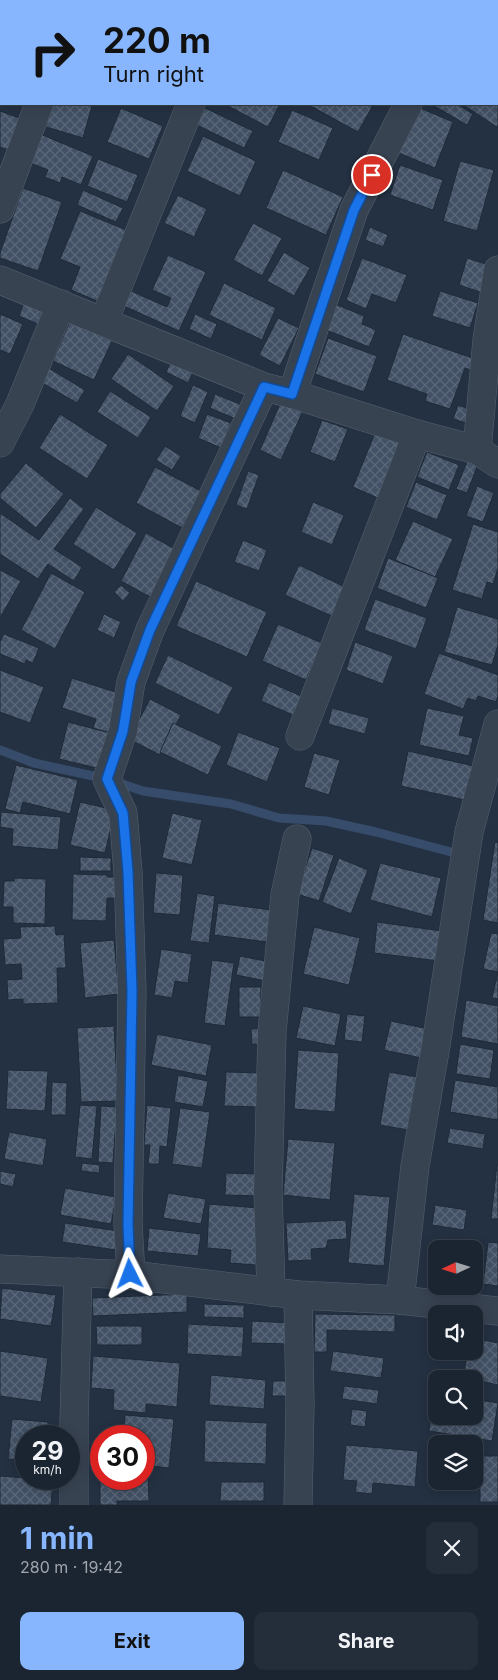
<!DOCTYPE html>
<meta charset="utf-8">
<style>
body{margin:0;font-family:Inter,sans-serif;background:#242d3a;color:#f1f3f6;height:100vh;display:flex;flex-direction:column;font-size:19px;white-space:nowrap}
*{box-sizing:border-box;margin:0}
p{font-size:16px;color:#a0a5ac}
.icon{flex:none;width:28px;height:28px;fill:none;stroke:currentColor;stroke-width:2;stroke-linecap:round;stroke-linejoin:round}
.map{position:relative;height:1505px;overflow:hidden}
.sheet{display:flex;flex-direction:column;background:#1b2532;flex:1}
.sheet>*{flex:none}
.top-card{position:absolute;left:0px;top:0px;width:499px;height:105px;box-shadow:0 2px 12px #0003,0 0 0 1px #39424d;background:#87b6ff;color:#111;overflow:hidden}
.needle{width:32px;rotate:266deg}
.tools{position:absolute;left:428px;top:1240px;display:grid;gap:10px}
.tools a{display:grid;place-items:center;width:55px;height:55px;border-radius:10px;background:#1b2532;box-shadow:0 2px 12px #0003,0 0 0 1px #39424d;font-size:25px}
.speed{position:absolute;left:15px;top:1425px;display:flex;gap:10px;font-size:25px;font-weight:700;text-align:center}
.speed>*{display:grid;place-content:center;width:65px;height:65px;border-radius:50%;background:#1b2532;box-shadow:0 2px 12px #0003,0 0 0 1px #39424d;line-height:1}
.speed small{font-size:12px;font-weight:400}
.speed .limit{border:8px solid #d22;background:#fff;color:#111}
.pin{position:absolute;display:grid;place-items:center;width:42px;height:42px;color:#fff;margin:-21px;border:2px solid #fff;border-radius:50%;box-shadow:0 1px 5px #0007}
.me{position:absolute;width:55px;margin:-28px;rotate:357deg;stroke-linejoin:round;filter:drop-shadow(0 0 4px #0008)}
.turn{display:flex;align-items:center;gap:18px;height:105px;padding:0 20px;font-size:22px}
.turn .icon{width:65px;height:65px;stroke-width:2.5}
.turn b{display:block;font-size:35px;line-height:42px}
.round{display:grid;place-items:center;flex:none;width:52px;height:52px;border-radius:10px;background:#242d3a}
.overview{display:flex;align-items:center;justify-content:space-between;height:85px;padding:0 20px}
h1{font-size:30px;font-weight:700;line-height:38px;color:#87b6ff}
.button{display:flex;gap:10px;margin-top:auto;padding:10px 20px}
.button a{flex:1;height:58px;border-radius:10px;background:#87b6ff;color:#111;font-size:20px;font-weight:700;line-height:58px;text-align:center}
.button a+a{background:#242d3a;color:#f1f3f6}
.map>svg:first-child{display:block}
</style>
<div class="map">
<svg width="498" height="1505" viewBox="0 0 498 1505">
<defs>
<pattern id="building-cross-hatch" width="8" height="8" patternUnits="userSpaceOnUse" patternTransform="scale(1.25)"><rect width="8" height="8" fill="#425165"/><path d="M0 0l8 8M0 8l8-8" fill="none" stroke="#5b687a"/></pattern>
</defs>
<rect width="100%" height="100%" fill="#243142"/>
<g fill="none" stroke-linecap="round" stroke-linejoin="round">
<polyline stroke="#374c6b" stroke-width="9" points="0,750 34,763 107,779 143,791 231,804 279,818 326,821 376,832 451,852"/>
</g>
<g fill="url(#building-cross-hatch)" stroke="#1f2a39">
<polygon points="180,0 259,0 258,1 179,1"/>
<polygon points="498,98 498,125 497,127 462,104 498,104"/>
<polygon points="52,104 84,104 92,106 83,138 46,127"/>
<polygon points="224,104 280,104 268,127"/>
<polygon points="307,104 371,104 373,105 358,132"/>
<polygon points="431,104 457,104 473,114 467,125"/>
<polygon points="418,107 453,122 435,168 399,153"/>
<polygon points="121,108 163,126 149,159 107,142"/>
<polygon points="205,108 253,131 244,148 197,125"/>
<polygon points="292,110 333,128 319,160 278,142"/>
<polygon points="0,111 22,119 11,151 0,147"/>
<polygon points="40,134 93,156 81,185 62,177 60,183 45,177 48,170 28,162"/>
<polygon points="203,136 256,161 240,196 187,171"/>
<polygon points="98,159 138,175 127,202 87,186"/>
<polygon points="460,161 494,170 477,231 443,221"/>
<polygon points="400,165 443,180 433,210 390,195"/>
<polygon points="283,170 343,197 326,235 266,208"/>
<polygon points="23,188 62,202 38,271 0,258 0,253"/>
<polygon points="83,190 123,208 116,222 77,205"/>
<polygon points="178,195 207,209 194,237 164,223"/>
<polygon points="80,211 131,232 102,303 71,290 80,267 60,259"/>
<polygon points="253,223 282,238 262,276 233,260"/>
<polygon points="370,227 388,235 383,247 365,240"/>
<polygon points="284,252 310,268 294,296 267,281"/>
<polygon points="168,255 206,272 179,331 124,306 131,291 167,307 171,298 152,290"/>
<polygon points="362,258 407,275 396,303 372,294 366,309 346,300"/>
<polygon points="467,258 495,267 486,294 459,285"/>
<polygon points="224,283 276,308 262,340 209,315"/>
<polygon points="440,291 478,303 470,328 432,316"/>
<polygon points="28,293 47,301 38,324 19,316"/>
<polygon points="335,304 364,316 362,324 376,330 369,347 324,329"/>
<polygon points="0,314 23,324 10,354 0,350"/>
<polygon points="195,314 217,324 211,339 189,329"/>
<polygon points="278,318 299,328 280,366 259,355"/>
<polygon points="70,321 112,341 94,380 53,361"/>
<polygon points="403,334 481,361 477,372 465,368 450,409 425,401 427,394 387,380"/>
<polygon points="328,338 377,356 364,392 315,374"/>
<polygon points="128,354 174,386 157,411 111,379"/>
<polygon points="174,355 196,366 188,383 166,372"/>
<polygon points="45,366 85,390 77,403 37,380"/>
<polygon points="193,385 208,392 195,423 180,416"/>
<polygon points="110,391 151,417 138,438 97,412"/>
<polygon points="215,394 242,405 236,419 210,408"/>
<polygon points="284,395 306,404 281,460 260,450"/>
<polygon points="458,405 474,411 470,424 453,419"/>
<polygon points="60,414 108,445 87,479 39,448"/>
<polygon points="207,414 231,423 221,448 198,438"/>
<polygon points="322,420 348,429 335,462 310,452"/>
<polygon points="375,433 403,444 380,499 353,487"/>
<polygon points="165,446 181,456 172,470 156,460"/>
<polygon points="427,452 459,465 449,490 417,477"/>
<polygon points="440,453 480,459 467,493 456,489 467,462"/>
<polygon points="26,463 64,494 36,528 0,498 0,494"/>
<polygon points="155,467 201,491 182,528 136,503"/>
<polygon points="248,471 259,475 247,509 236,505"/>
<polygon points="416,482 447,495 437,520 406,507"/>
<polygon points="477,486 494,493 483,522 466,516"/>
<polygon points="70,498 84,509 54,549 82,567 74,581 48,564 38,579 0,554 0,513 39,540"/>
<polygon points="313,502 344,515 332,545 301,532"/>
<polygon points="96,507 137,533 114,570 73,544"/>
<polygon points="413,521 453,539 435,577 395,560"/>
<polygon points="473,524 498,532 498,568 493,584 487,582 482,599 452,590"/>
<polygon points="146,533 180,552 154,599 121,581"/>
<polygon points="243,540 267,550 259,571 234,562"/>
<polygon points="388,558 438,578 426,608 377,588"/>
<polygon points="299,565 347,588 334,617 285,595"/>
<polygon points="0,570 21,581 0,618"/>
<polygon points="51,573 85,592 55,649 21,630"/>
<polygon points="196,581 267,612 247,657 176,626"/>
<polygon points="121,585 130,593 123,601 114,592"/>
<polygon points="375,599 427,618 416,649 364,630"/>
<polygon points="457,607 498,619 498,645 492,665 444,652"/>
<polygon points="104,614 121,622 114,638 97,630"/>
<polygon points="278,624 322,643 306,680 262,661"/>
<polygon points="4,634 39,648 33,663 26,660 25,664 0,654 0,642"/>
<polygon points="355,642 393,656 383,684 346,670"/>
<polygon points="439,653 498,675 498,696 496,702 478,696 476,701 468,698 463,709 424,694"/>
<polygon points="168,655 233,687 219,715 155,683"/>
<polygon points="0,670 44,687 30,723 0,712"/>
<polygon points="72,678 127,696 114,734 93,728 96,719 62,708"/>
<polygon points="269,682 301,696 293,715 261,701"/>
<polygon points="150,699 181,715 160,755 129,739"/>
<polygon points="332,708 369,718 365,734 328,724"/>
<polygon points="427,708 464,716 459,735 473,738 469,756 419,745"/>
<polygon points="68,722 114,734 105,770 59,759"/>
<polygon points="173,723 222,746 208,775 160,752"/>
<polygon points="238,732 280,748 267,782 226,765"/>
<polygon points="408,751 478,767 470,801 401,786"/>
<polygon points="314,753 340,760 329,795 304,787"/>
<polygon points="16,765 78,780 70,814 23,802 20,813 5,809"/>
<polygon points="80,802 115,810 105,853 70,845"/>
<polygon points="1,812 61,817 58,850 12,846 13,829 0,827"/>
<polygon points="172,813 202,820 192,865 162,858"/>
<polygon points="495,842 498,843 498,923 483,920"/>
<polygon points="312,848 334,855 319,901 297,894"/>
<polygon points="80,857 111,858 111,871 80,871"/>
<polygon points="339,858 368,870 351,914 322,902"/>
<polygon points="380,863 441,878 432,917 370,900"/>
<polygon points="156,873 183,875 180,915 153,913"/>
<polygon points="73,874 107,875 107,877 123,877 122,898 107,898 106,921 72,920"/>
<polygon points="14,878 46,879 45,924 13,923 13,907 3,907 4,881 14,881"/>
<polygon points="197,893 215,896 209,943 190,941"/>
<polygon points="218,903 272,910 267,942 214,935"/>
<polygon points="377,922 442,931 439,961 374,953"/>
<polygon points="55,926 56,935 64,934 66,968 57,968 58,1003 23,1004 23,999 8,1000 7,980 22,979 21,964 5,965 3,939 21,938 20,927"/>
<polygon points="314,927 360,938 349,985 303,974"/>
<polygon points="491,933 498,934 498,999 492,998 498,972 483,969"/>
<polygon points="114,940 119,994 85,998 80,943"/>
<polygon points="161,949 192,954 188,983 175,981 172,998 154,995"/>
<polygon points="240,956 270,962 266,981 236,975"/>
<polygon points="212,960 234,963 225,1026 204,1023"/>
<polygon points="239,987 261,987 260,1017 239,1017"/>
<polygon points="466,1000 498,1006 498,1044 461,1037"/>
<polygon points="303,1006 341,1014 335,1046 296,1038"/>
<polygon points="347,1014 365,1016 362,1042 344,1040"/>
<polygon points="391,1021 433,1030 426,1059 384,1050"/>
<polygon points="114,1026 118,1101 81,1102 77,1028"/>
<polygon points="261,1028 262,1044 252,1044 251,1029"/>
<polygon points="157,1034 212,1045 206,1076 151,1065"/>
<polygon points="460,1044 494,1050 490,1079 456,1074"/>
<polygon points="298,1050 339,1053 335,1112 294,1109"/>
<polygon points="8,1070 48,1071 45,1111 6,1109"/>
<polygon points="226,1072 261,1073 260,1107 224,1106"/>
<polygon points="389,1072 423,1078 414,1131 380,1125"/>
<polygon points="178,1075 208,1081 203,1107 174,1102"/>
<polygon points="455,1080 498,1087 498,1120 450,1112"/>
<polygon points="52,1082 67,1083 66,1115 51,1115"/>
<polygon points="80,1105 97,1106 92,1159 75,1157"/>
<polygon points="147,1105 171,1108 167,1147 160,1146 159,1164 148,1164 150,1145 144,1145"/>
<polygon points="101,1106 116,1107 123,1133 115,1133 113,1163 98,1162"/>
<polygon points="180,1108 210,1112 202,1168 172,1164"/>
<polygon points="450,1128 485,1134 483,1149 447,1143"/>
<polygon points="9,1132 47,1139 43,1166 4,1159"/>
<polygon points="288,1139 335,1143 330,1200 283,1195"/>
<polygon points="82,1163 100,1165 99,1173 81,1171"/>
<polygon points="497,1164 498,1164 498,1219 491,1219"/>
<polygon points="0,1171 16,1174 13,1187 0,1184"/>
<polygon points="226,1173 259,1174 258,1196 225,1195"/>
<polygon points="65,1188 116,1197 111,1224 60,1215"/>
<polygon points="168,1193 206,1199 201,1224 163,1218"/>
<polygon points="354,1194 390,1197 384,1266 348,1263"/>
<polygon points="209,1204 259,1208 256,1265 230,1263 231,1250 207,1248"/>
<polygon points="435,1205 467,1210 464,1230 432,1225"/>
<polygon points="346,1220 347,1239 328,1240 326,1248 311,1249 312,1260 288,1261 286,1223"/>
<polygon points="65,1223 118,1231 116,1250 62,1242"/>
<polygon points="149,1228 201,1234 198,1256 147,1251"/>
<polygon points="488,1242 498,1243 498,1286 483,1284"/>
<polygon points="2,1288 56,1295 51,1326 0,1319"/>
<polygon points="187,1294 187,1312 93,1316 92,1298"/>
<polygon points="204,1304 244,1305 244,1318 204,1317"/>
<polygon points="315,1314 395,1315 395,1332 327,1330 327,1352 314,1352"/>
<polygon points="252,1321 291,1323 290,1344 251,1343"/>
<polygon points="188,1324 244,1327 242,1357 187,1354"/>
<polygon points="96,1326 142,1326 142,1345 97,1345"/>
<polygon points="474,1338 498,1343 498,1385 463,1377 468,1351 474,1351"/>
<polygon points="0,1351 48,1358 41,1402 0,1396"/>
<polygon points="333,1351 384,1358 381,1378 330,1371"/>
<polygon points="93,1356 180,1363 177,1407 146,1404 146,1413 113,1410 114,1390 91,1388"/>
<polygon points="211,1375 266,1380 264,1409 209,1405"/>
<polygon points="273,1381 289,1381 289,1396 272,1396"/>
<polygon points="344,1386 379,1390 377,1404 342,1399"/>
<polygon points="434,1393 436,1393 436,1416 474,1416 474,1399 498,1403 492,1441 429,1431"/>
<polygon points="352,1409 367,1411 365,1427 350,1425"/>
<polygon points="125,1415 174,1419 169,1468 144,1465 144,1436 123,1436"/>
<polygon points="12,1419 48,1422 47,1436 26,1436 26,1460 8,1459"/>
<polygon points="205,1420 267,1423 266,1464 204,1462"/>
<polygon points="346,1445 418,1451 415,1487 373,1483 372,1494 355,1492 357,1481 343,1480"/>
<polygon points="474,1456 498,1456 498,1502 480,1502 480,1488 448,1488 448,1481 474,1481"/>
<polygon points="144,1474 148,1474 149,1501 117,1501 117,1505 100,1505 100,1475 101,1475 101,1479 144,1479"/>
<polygon points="0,1476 53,1480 51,1505 0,1505"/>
<polygon points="221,1482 264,1482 264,1501 220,1501"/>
</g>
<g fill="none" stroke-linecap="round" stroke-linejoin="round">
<g stroke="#56616f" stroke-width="29">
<g id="minor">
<polyline points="100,0 108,1"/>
<polyline points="483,1 483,0"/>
<polyline points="0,209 39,104"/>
<polyline points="0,280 264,387 292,394 417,434 477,450 498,464"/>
<polyline points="104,321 191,104"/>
<polyline points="292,394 354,210 408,105"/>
<polyline points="0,443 20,404 61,304"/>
<polyline points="477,450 487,340 498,270"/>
<polyline points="300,736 417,434"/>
<polyline points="0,1269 131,1275 298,1295 400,1300 498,1311"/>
<polyline points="131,1275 128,1224 132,991 128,872 123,813 107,779 123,731 131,682 150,630 264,387"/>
<polyline points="271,1292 268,1191 272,1032 285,895 297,839"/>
<polyline points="298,1295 300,1405 298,1505"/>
<polyline points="400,1300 415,1166 436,1045 469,832 498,724"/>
<polyline points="74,1505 74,1422 78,1272"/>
</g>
</g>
<use href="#minor" stroke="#384352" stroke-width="28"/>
</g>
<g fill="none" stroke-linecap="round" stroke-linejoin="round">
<g stroke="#114b97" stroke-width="12">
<polyline id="route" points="130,1274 128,1224 132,991 128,872 123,813 107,779 123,731 131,682 150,630 264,387 292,394 354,210 372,175"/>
</g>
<use href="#route" stroke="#1a73e8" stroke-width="9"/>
</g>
</svg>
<div class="tools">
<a><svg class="needle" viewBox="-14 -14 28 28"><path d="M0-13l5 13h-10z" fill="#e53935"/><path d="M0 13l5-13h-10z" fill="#a0a5ac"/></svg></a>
<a><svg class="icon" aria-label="sound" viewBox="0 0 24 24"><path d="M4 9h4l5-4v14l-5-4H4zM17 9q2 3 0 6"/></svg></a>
<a><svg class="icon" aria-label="search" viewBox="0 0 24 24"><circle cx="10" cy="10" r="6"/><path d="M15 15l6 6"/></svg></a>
<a><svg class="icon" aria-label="layers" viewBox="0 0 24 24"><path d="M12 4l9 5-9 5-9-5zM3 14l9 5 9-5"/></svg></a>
</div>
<div class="speed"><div>29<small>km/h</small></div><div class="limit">30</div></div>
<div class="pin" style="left:372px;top:175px;background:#d93025"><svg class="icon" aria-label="arrive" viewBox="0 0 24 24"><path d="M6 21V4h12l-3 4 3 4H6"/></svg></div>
<svg class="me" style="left:130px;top:1274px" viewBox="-20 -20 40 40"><path d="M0-17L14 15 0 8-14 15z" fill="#1a73e8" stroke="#fff" stroke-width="4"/></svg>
<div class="top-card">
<div class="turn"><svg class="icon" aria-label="right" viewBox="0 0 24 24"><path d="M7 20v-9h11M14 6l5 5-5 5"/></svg><div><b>220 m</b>Turn right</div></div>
</div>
</div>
<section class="sheet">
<div class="overview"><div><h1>1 min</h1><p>280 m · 19:42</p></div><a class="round"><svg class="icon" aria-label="close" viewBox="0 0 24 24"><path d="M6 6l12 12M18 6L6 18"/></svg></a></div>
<div class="button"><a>Exit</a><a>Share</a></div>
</section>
